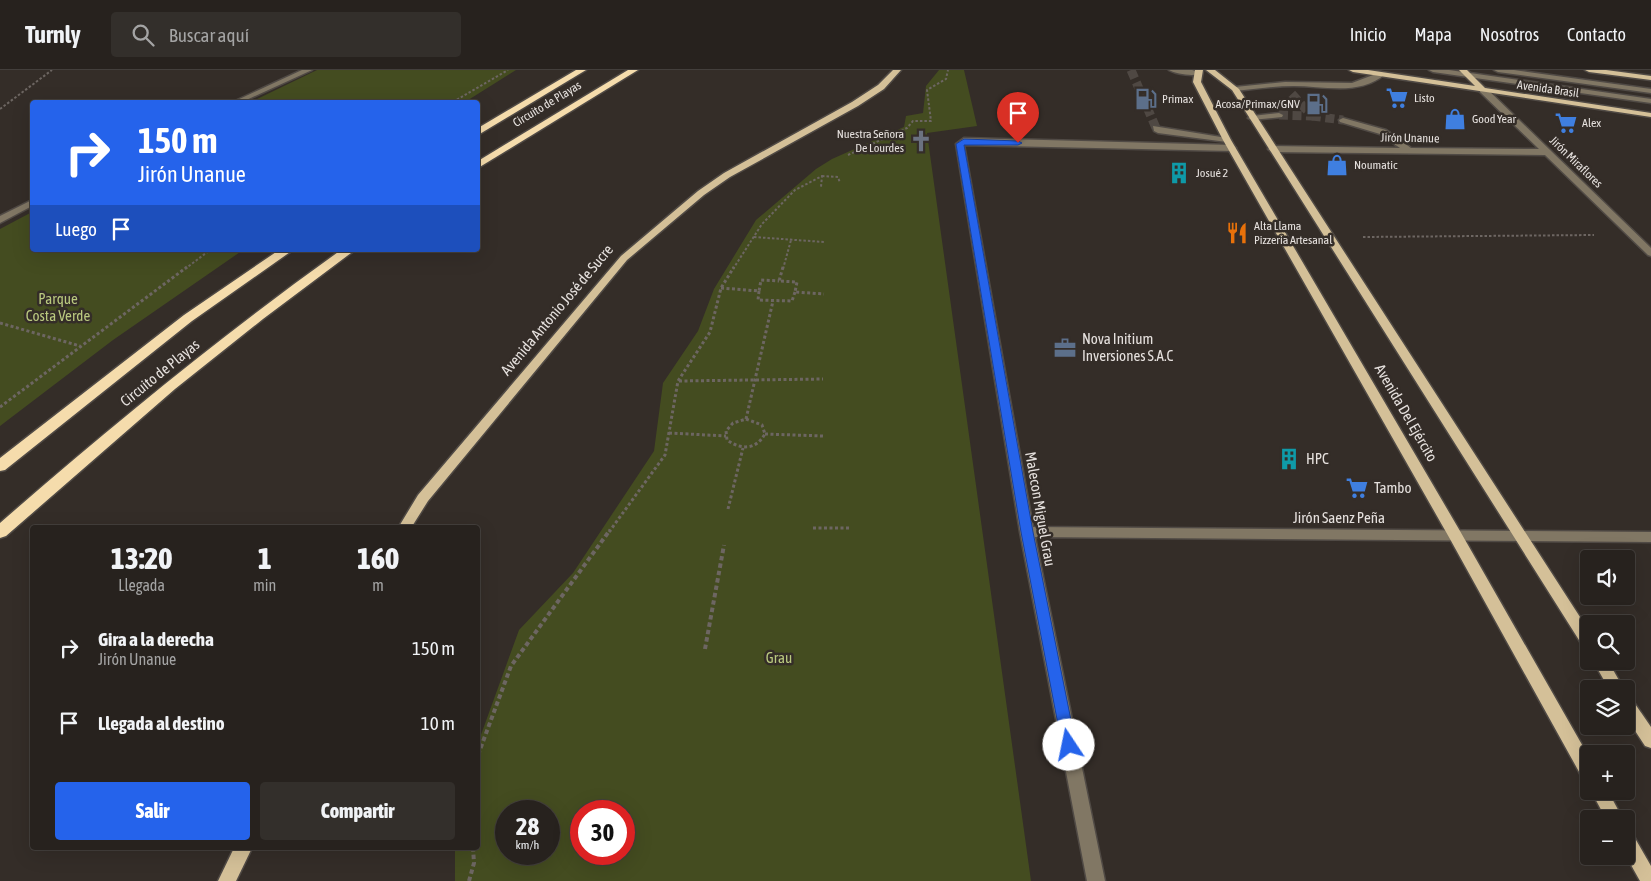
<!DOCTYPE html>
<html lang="es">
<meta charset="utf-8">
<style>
body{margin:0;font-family:"Asap Condensed",sans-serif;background:#332f2b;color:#f1f3f6;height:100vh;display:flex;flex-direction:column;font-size:19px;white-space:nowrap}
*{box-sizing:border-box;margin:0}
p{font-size:16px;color:#a4a4a4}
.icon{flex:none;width:28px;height:28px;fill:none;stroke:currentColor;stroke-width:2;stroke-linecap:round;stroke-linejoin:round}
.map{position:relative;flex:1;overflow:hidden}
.details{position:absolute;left:30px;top:455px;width:450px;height:325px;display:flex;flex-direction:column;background:#27221e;border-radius:5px;box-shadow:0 5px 20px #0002,0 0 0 1px #433f3c}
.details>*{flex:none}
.hud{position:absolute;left:30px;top:30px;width:450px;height:152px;border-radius:5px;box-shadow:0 5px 20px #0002,0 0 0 1px #433f3c;background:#2563eb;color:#fff;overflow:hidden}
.tools{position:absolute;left:1580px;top:480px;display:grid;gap:10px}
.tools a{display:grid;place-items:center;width:55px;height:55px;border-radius:5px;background:#27221e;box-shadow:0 5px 20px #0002,0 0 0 1px #433f3c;font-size:25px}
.speed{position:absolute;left:495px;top:730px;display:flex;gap:10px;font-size:25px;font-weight:700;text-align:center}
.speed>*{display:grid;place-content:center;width:65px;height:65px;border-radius:50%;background:#27221e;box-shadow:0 5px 20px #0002,0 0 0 1px #433f3c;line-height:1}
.speed small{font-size:12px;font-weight:400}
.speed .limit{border:8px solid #d22;background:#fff;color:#111}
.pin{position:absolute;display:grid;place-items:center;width:42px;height:42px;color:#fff;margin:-51px -21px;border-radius:50% 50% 50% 0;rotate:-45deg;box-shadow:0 0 5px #0007}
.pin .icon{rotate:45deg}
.me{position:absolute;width:55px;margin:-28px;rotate:349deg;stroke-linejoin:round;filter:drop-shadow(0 0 4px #0008)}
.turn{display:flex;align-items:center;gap:18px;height:105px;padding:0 25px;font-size:22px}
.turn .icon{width:65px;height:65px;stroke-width:2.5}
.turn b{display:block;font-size:35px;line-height:42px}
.then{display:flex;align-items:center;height:48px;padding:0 25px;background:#0003;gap:10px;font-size:19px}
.eta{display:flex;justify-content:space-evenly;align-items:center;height:85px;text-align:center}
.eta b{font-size:30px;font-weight:800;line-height:35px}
.cta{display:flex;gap:10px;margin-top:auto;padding:10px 25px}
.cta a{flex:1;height:58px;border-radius:5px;background:#2563eb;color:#fff;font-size:20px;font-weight:800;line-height:58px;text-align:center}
.cta a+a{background:#332f2b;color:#f1f3f6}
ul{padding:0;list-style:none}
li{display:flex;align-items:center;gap:15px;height:75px;padding:0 25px}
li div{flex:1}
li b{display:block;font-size:19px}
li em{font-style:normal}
header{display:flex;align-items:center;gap:30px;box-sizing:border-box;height:70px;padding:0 25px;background:#27221e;border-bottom:1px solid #433f3c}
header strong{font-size:24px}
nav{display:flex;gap:28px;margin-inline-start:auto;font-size:18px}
.search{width:350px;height:45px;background:#332f2b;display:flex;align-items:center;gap:12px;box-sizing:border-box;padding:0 18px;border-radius:5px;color:#a4a4a4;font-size:19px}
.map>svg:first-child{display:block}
</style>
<header>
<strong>Turnly</strong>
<div class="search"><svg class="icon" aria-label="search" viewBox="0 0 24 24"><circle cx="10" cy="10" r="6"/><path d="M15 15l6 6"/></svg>Buscar aquí</div>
<nav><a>Inicio</a><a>Mapa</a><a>Nosotros</a><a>Contacto</a></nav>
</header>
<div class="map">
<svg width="1651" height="811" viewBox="0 0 1651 811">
<rect width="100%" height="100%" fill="#342d28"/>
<g fill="#444c20" fill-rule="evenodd">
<polygon points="317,0 516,0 465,32 251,32"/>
<path d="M 939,0 L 964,0 L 977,56 L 927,63 L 1031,811 L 455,811 L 455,778 L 478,778 L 478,673 L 519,560 L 573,503 L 654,381 L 663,313 L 698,261 L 714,219 L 756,150 L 816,99 L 832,89 L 904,57 L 906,46 L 923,43 L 926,16 ZM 549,741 L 549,784 L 506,784 L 506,741 ZM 581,741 L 624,741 L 624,784 L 581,784 Z"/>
<polygon points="32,142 32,180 243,180 113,270 0,356 0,159"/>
</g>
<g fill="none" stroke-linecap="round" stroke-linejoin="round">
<g stroke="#4f4843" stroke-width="9" stroke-dasharray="9 4.5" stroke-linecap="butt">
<polyline points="1131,0 1156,58"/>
<polyline points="1279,45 1312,46 1291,23"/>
<polyline points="1312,46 1343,50"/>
</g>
<g stroke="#504a45" stroke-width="3">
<g id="minor">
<polygon points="302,0 312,0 242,32 233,32"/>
<path d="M 1169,0 L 1192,0 L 1202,3 C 1195,7 1176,4 1169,0 Z"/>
<polygon points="1429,0 1449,0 1651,29 1651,33 1433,2"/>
<polygon points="1494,0 1514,0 1651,19 1651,23 1498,2"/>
<path d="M 1381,2 L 1385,4 C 1361,26 1323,16 1294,16 C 1274,16 1254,19 1235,21 L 1231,19 L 1235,17 L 1285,12 L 1352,13 Z"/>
<polygon points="1480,18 1486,18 1651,178 1651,186 1648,185 1545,85 1272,82 1268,79 1272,76 1400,78 1380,64 1340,52 1339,50 1343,48 1386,60 1411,78 1539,79 1480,22"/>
<polygon points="1279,43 1283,45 1282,47 1252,50 1248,48 1252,46"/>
<polygon points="1153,56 1227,68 1231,70 1227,72 1158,63 1154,61"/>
<polygon points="964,68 1232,75 1236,78 1232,81 964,75 1033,457 1651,462 1651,472 1035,467 1105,811 1087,811 1020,462 956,74"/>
<polygon points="32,130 32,136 0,153 0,146"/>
</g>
</g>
<g stroke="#504a45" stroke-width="3">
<g id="major">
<polygon points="893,0 901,0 884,19 858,36 730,107 704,125 627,190 428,431 411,458 398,458 418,425 621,186 698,121 724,103 852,32 878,15"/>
<polygon points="1195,0 1203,0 1201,12 1231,70 1460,461 1589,687 1589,711 1583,709 1450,469 1223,70 1193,12"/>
<polygon points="1206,0 1215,0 1239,19 1589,561 1589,580 1584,578 1232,20"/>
<polygon points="1349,0 1368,0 1475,16 1459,0 1467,0 1485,18 1651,43 1651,47 1353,2"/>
<polygon points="1585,0 1606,0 1651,6 1651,10 1589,2"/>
<polygon points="1593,591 1608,591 1624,619 1609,619"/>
<polygon points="1626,626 1631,628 1651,657 1651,678 1645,676 1626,647"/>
<polygon points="1591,721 1608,721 1623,749 1606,749"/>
<polygon points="1626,761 1632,763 1651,796 1651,811 1640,811 1626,786"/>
<polygon points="234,778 252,778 236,811 218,811"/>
</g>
</g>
<g stroke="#504a45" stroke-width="3">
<g id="highway">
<polygon points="576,0 586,0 478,65 478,58"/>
<polygon points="628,0 638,0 478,98 478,91"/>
<polygon points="279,180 293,180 192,251 5,400 0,401 0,388 184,245"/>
<path d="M 341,180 L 355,180 L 263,249 L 175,319 L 6,466 L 0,468 L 0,453 C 110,357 222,265 341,180 Z"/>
</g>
</g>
<g stroke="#6d6662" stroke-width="2" stroke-dasharray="2.5 2" stroke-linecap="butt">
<polyline points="453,32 508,0"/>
<polyline points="0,39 52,0"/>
<polyline points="848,85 907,58 913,51 931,51 927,20 946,9 948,0"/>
<polyline points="822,106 838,107 840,113"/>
<polyline points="754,167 824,172"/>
<polyline points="1363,167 1594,165"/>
<polyline points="185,199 210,180"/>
<polyline points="733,199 762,154 795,120 822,106 821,117"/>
<polyline points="783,199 791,170"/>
</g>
<g stroke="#6d6662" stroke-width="3" stroke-dasharray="3 2.5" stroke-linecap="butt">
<polyline points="783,197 779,211 797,212 795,222 824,224"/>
<polyline points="721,218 759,221 761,210 779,211"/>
<polyline points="759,221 758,230 792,231 795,222"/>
<polyline points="0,253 80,276"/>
<polyline points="679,311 823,309"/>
<polyline points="0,337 187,197"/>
<polyline points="746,349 773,231"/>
<path d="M 746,349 L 762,355 L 765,364 C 756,380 741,380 727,370 L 726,361 L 733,353 Z"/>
<polyline points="669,363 726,366"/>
<polyline points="765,364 823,366"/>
<polyline points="728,439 743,378"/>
<polyline points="813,458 850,458"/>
<polyline points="609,462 665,385 678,311 710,262 721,218 734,197"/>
</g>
<g stroke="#6d6662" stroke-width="4" stroke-dasharray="4.5 3" stroke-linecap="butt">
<polyline points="705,579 724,475"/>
<polyline points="478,685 511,596 610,460"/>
<polyline points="469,811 474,793 473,778"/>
</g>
<use href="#minor" fill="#817764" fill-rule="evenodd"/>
<use href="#major" fill="#d4c098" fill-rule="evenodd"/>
<use href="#highway" fill="#f5dcac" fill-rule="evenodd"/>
</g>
<polygon fill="#2563eb" stroke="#184099" points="964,69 1018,71 1022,73 1018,75 964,75 1033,462 1076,675 1074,680 1069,682 1064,680 1062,675 1021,462 956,74"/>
<defs>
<g id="supermarket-bare" transform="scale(1.725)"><path d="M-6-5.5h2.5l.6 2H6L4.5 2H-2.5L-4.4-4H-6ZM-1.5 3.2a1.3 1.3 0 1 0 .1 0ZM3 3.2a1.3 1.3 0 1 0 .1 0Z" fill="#3f7fe0" stroke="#342d28" stroke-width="2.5" paint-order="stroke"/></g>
<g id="fuel-bare" transform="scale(1.725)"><path d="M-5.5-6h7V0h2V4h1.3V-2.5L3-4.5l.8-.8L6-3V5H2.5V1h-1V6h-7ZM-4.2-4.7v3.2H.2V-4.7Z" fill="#5c6f8a" stroke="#342d28" stroke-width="2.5" paint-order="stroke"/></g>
<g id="shop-bare" transform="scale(1.725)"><path d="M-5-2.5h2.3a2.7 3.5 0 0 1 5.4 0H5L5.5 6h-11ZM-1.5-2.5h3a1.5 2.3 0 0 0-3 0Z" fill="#3f7fe0" stroke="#342d28" stroke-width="2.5" paint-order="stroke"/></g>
<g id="church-bare" transform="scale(1.725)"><path d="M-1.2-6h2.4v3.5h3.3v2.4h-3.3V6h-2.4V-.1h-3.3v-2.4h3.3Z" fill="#6b7280" stroke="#342d28" stroke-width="2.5" paint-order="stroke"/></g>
<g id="building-bare" transform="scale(1.725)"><path d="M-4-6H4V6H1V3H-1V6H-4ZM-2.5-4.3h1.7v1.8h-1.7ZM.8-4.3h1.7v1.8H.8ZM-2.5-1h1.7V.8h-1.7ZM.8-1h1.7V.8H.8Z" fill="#0f9aa8" stroke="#342d28" stroke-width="2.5" paint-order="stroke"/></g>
<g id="restaurant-bare" transform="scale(1.725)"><path d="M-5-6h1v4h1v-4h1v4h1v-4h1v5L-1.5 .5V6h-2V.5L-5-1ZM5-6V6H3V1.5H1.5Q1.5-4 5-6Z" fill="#e8710a" stroke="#342d28" stroke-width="2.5" paint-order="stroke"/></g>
<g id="office-bare" transform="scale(1.725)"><path d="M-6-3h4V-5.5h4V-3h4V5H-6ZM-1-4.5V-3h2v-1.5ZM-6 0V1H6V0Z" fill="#5c6f8a" stroke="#342d28" stroke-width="2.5" paint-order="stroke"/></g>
</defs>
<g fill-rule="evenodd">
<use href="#supermarket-bare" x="1397" y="28"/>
<use href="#fuel-bare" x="1146" y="29"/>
<use href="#fuel-bare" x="1317" y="34"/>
<use href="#shop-bare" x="1455" y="49"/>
<use href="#supermarket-bare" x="1566" y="53"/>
<use href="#church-bare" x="921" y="71"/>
<use href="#shop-bare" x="1337" y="95"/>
<use href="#building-bare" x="1179" y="103"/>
<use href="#restaurant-bare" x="1237" y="163"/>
<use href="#office-bare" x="1065" y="278"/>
<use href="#building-bare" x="1289" y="389"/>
<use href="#supermarket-bare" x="1357" y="418"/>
</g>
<g text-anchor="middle" stroke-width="5" stroke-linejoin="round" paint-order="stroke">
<g font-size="12" fill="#e6e1de" stroke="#342d28">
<text transform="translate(1548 19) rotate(8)" y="4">Avenida Brasil</text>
<text transform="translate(547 34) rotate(-31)" y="4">Circuito de Playas</text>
<text transform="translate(1410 68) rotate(1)" y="4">Jirón Unanue</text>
<text transform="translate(1576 92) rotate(44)" y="4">Jirón Miraflores</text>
</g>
<g font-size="12" fill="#e6e1de" stroke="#342d28" text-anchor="start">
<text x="1414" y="32">Listo</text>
<text x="1162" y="33">Primax</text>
<text x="1300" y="38" text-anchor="end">Acosa/Primax/GNV</text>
<text x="1472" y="53">Good Year</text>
<text x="1582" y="57">Alex</text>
<text x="904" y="68" text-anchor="end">Nuestra Señora<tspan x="904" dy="14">De Lourdes</tspan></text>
<text x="1354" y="99">Noumatic</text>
<text x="1196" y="107">Josué 2</text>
<text x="1254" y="160">Alta Llama<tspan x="1254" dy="14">Pizzeria Artesanal</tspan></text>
</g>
<g font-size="15" fill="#bac97f" stroke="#342d28">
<text x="58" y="234">Parque<tspan x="58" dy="17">Costa Verde</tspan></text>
<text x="779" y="593">Grau</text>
</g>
<g font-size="15" fill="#e6e1de" stroke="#342d28">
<text transform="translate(557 240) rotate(-50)" y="5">Avenida Antonio José de Sucre</text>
<text transform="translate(160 303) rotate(-39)" y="5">Circuito de Playas</text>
<text transform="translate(1406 343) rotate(60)" y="5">Avenida Del Ejército</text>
<text transform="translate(1040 439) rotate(80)" y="5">Malecon Miguel Grau</text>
<text x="1339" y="453">Jirón Saenz Peña</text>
</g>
<g font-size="15" fill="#e6e1de" stroke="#342d28" text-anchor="start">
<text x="1082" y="274">Nova Initium<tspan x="1082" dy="17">Inversiones S.A.C</tspan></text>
<text x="1306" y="394">HPC</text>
<text x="1374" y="423">Tambo</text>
</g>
</g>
</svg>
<div class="tools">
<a><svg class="icon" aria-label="sound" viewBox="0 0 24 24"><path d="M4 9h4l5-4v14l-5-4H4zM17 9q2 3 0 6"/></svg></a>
<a><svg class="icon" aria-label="search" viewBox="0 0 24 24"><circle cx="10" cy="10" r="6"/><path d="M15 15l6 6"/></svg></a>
<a><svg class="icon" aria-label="layers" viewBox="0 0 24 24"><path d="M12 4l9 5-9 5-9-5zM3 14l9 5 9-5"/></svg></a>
<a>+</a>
<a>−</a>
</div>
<div class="speed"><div>28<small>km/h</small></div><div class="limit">30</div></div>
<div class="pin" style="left:1018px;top:73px;background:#d93025"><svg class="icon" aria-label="arrive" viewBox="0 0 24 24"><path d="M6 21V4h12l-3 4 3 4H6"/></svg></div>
<svg class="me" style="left:1069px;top:675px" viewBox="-20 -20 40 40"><circle r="19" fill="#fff"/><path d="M0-13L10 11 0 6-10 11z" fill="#2563eb"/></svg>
<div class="hud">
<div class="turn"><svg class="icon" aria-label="right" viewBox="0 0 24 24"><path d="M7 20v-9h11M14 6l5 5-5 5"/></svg><div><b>150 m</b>Jirón Unanue</div></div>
<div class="then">Luego<svg class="icon" aria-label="arrive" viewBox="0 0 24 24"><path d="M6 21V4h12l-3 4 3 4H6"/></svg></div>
</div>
<section class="details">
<div class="eta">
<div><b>13:20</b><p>Llegada</p></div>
<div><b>1</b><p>min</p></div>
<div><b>160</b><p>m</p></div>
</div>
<ul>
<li><svg class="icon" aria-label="right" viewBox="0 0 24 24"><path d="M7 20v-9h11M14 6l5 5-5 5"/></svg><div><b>Gira a la derecha</b><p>Jirón Unanue</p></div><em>150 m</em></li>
<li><svg class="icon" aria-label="arrive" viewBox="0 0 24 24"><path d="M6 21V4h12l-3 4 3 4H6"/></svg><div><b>Llegada al destino</b></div><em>10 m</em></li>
</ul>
<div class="cta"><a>Salir</a><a>Compartir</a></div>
</section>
</div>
